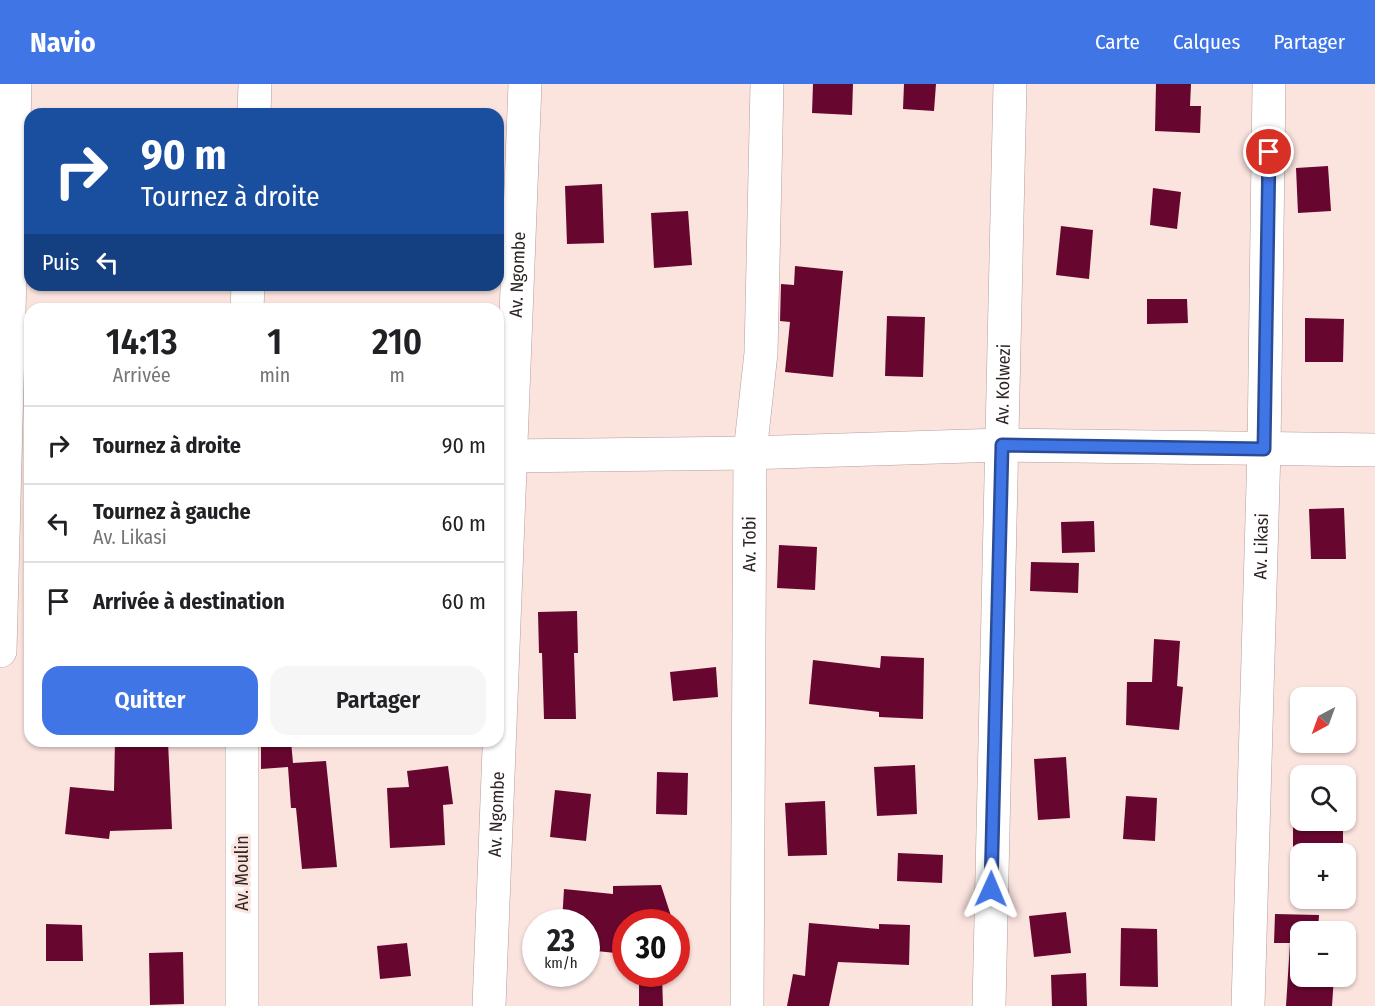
<!DOCTYPE html>
<html lang="fr">
<meta charset="utf-8">
<style>
body{margin:0;font-family:"Fira Sans Condensed",sans-serif;background:#f6f6f6;color:#202124;height:100vh;display:flex;flex-direction:column;font-size:22px;white-space:nowrap}
*{box-sizing:border-box;margin:0}
p{font-size:20px;color:#757577}
.icon{flex:none;width:33px;height:33px;fill:none;stroke:currentColor;stroke-width:2;stroke-linecap:round;stroke-linejoin:round}
.map{position:relative;flex:1;overflow:hidden}
.panel{position:absolute;left:24px;top:219px;width:480px;height:444px;display:flex;flex-direction:column;background:#fff;border-radius:18px;box-shadow:0 2px 4px #0004}
.panel>*{flex:none}
.top-card{position:absolute;left:24px;top:24px;width:480px;height:183px;border-radius:18px;box-shadow:0 2px 4px #0004;background:#1a4fa0;color:#fff;overflow:hidden}
.needle{width:39px;rotate:221deg}
.tools{position:absolute;left:1290px;top:603px;display:grid;gap:12px}
.tools a{display:grid;place-items:center;width:66px;height:66px;border-radius:12px;background:#fff;box-shadow:0 2px 4px #0004;font-size:30px}
.speed{position:absolute;left:522px;top:825px;display:flex;gap:12px;font-size:30px;font-weight:700;text-align:center}
.speed>*{display:grid;place-content:center;width:78px;height:78px;border-radius:50%;background:#fff;box-shadow:0 2px 4px #0004;line-height:1}
.speed small{font-size:15px;font-weight:400}
.speed .limit{border:9px solid #d22;background:#fff;color:#111}
.pin{position:absolute;display:grid;place-items:center;width:51px;height:51px;color:#fff;margin:-26px;border:3px solid #fff;border-radius:50%;box-shadow:0 2px 6px #0007}
.me{position:absolute;width:66px;margin:-33px;rotate:1deg;stroke-linejoin:round;filter:drop-shadow(0 0 4px #0008)}
.turn{display:flex;align-items:center;gap:21px;height:126px;padding:0 18px;font-size:27px}
.turn .icon{width:78px;height:78px;stroke-width:2.5}
.turn b{display:block;font-size:42px;line-height:51px}
.then{display:flex;align-items:center;height:57px;padding:0 18px;background:#0003;gap:12px;font-size:22px}
.eta{display:flex;justify-content:space-evenly;align-items:center;height:102px;text-align:center}
.eta b{font-size:36px;font-weight:600;line-height:42px}
.action{display:flex;gap:12px;margin-top:auto;padding:12px 18px}
.action a{flex:1;height:69px;border-radius:18px;background:#4075e6;color:#fff;font-size:24px;font-weight:600;line-height:69px;text-align:center}
.action a+a{background:#f6f6f6;color:#202124}
ul{padding:0;list-style:none}
li{display:flex;align-items:center;gap:18px;height:78px;padding:0 18px;border-top:2px solid #e0e0e0}
li div{flex:1}
li b{display:block;font-size:22px}
li em{font-style:normal}
header{display:flex;align-items:center;gap:36px;box-sizing:border-box;height:84px;padding:0 30px;background:#4075e6;color:#fff}
header strong{font-size:28px}
nav{display:flex;gap:33px;margin-inline-start:auto;font-size:21px}
.map>svg:first-child{display:block}
</style>
<header>
<strong>Navio</strong>
<nav><a>Carte</a><a>Calques</a><a>Partager</a></nav>
</header>
<div class="map">
<svg width="1375" height="922" viewBox="0 0 1375 922">
<rect width="100%" height="100%" fill="#fbe3de"/>
<g fill="#67072f">
<polygon points="813,0 853,0 852,31 812,29"/>
<polygon points="904,0 936,0 934,27 903,25"/>
<polygon points="1156,0 1191,0 1190,22 1201,22 1200,49 1155,47"/>
<polygon points="1328,82 1331,127 1298,129 1296,84"/>
<polygon points="602,100 604,159 567,160 565,102"/>
<polygon points="1153,104 1181,108 1177,145 1150,141"/>
<polygon points="688,127 692,181 654,184 651,129"/>
<polygon points="1061,142 1093,146 1089,195 1056,191"/>
<polygon points="795,182 843,187 833,293 785,288 790,238 780,237 781,200 794,201"/>
<polygon points="1147,215 1187,215 1188,239 1147,240"/>
<polygon points="887,232 925,233 923,293 885,292"/>
<polygon points="1305,234 1344,235 1343,278 1305,278"/>
<polygon points="1344,424 1346,475 1311,475 1309,425"/>
<polygon points="1094,437 1095,468 1062,469 1061,438"/>
<polygon points="779,461 817,463 815,506 777,504"/>
<polygon points="1031,478 1079,479 1078,509 1030,507"/>
<polygon points="577,527 578,569 574,569 576,635 544,635 542,569 539,569 538,528"/>
<polygon points="1154,555 1180,557 1177,602 1183,603 1179,646 1126,641 1127,598 1152,598"/>
<polygon points="881,572 924,574 923,635 879,633 879,628 809,620 813,576 880,584"/>
<polygon points="716,583 718,613 673,617 670,588"/>
<polygon points="115,657 168,657 172,745 110,747 109,755 65,750 70,703 114,707"/>
<polygon points="261,657 291,657 293,679 326,677 337,783 302,785 296,724 291,724 288,683 261,685"/>
<polygon points="1066,673 1070,734 1038,736 1034,675"/>
<polygon points="915,681 917,730 877,732 874,683"/>
<polygon points="448,682 453,720 443,721 445,761 390,764 387,704 409,703 407,687"/>
<polygon points="657,688 688,689 687,731 656,730"/>
<polygon points="555,706 591,710 586,757 550,753"/>
<polygon points="1126,712 1157,714 1155,757 1123,755"/>
<polygon points="825,717 827,771 788,772 785,719"/>
<polygon points="1293,736 1343,736 1343,767 1293,766"/>
<polygon points="898,769 943,771 942,799 897,797"/>
<polygon points="661,801 673,838 626,838 626,870 586,866 586,838 562,838 564,805 613,810 613,802"/>
<polygon points="1066,828 1071,869 1034,873 1029,832"/>
<polygon points="1275,830 1319,831 1318,848 1300,848 1300,892 1334,892 1332,922 1286,922 1290,859 1274,859"/>
<polygon points="809,839 879,845 879,840 910,841 909,881 838,878 829,922 787,922 793,890 805,892"/>
<polygon points="46,840 82,841 83,877 46,877"/>
<polygon points="1121,844 1157,845 1158,903 1120,902"/>
<polygon points="407,859 411,892 380,895 377,862"/>
<polygon points="183,868 184,920 150,921 149,869"/>
<polygon points="1086,889 1087,922 1052,922 1051,891"/>
<polygon points="639,891 662,891 663,922 639,922"/>
</g>
<g fill="none" stroke-linecap="round" stroke-linejoin="round">
<g stroke="#b49e9a" stroke-width="34">
<g id="street">
<polyline points="254,30 255,0"/>
<polyline points="247,225 248,201"/>
<polyline points="498,372 750,369 1002,361 1375,366"/>
<polyline points="0,567 15,0"/>
<polyline points="242,922 242,657"/>
<path id="s1" d="M 489,922 L 525,0"/>
<path id="s2" d="M 747,922 L 750,369 L 761,269 L 767,0"/>
<path id="s3" d="M 989,922 L 1010,0"/>
<path id="s4" d="M 1248,922 L 1264,365 L 1269,0"/>
</g>
</g>
<use href="#street" stroke="#fff" stroke-width="33"/>
</g>
<g fill="none" stroke-linecap="round" stroke-linejoin="round">
<g stroke="#2a4c96" stroke-width="15">
<polyline id="route" points="991,805 1002,361 1264,365 1269,68"/>
</g>
<use href="#route" stroke="#4075e6" stroke-width="10"/>
</g>
<g text-anchor="middle" stroke-width="6" stroke-linejoin="round" paint-order="stroke">
<g font-size="18" fill="#2d2523" stroke="#fbe3de">
<text dy="6" stroke="none"><textPath href="#s1" startOffset="732">Av. Ngombe</textPath></text>
<text dy="6" stroke="none"><textPath href="#s3" startOffset="622">Av. Kolwezi</textPath></text>
<text dy="6" stroke="none"><textPath href="#s2" startOffset="462">Av. Tobi</textPath></text>
<text dy="6" stroke="none"><textPath href="#s4" startOffset="460">Av. Likasi</textPath></text>
<text dy="6" stroke="none"><textPath href="#s1" startOffset="192">Av. Ngombe</textPath></text>
<text transform="translate(242 789) rotate(-90)" y="6">Av. Moulin</text>
</g>
</g>
</svg>
<div class="tools">
<a><svg class="needle" viewBox="-14 -14 28 28"><path d="M0-13l5 13h-10z" fill="#e53935"/><path d="M0 13l5-13h-10z" fill="#757577"/></svg></a>
<a><svg class="icon" aria-label="search" viewBox="0 0 24 24"><circle cx="10" cy="10" r="6"/><path d="M15 15l6 6"/></svg></a>
<a>+</a>
<a>−</a>
</div>
<div class="speed"><div>23<small>km/h</small></div><div class="limit">30</div></div>
<div class="pin" style="left:1269px;top:68px;background:#d93025"><svg class="icon" aria-label="arrive" viewBox="0 0 24 24"><path d="M6 21V4h12l-3 4 3 4H6"/></svg></div>
<svg class="me" style="left:991px;top:805px" viewBox="-20 -20 40 40"><path d="M0-17L14 15 0 8-14 15z" fill="#4075e6" stroke="#fff" stroke-width="4"/></svg>
<div class="top-card">
<div class="turn"><svg class="icon" aria-label="right" viewBox="0 0 24 24"><path d="M7 20v-9h11M14 6l5 5-5 5"/></svg><div><b>90 m</b>Tournez à droite</div></div>
<div class="then">Puis<svg class="icon" aria-label="left" viewBox="0 0 24 24"><path d="M17 20v-9H6M10 6l-5 5 5 5"/></svg></div>
</div>
<section class="panel">
<div class="eta">
<div><b>14:13</b><p>Arrivée</p></div>
<div><b>1</b><p>min</p></div>
<div><b>210</b><p>m</p></div>
</div>
<ul>
<li><svg class="icon" aria-label="right" viewBox="0 0 24 24"><path d="M7 20v-9h11M14 6l5 5-5 5"/></svg><div><b>Tournez à droite</b></div><em>90 m</em></li>
<li><svg class="icon" aria-label="left" viewBox="0 0 24 24"><path d="M17 20v-9H6M10 6l-5 5 5 5"/></svg><div><b>Tournez à gauche</b><p>Av. Likasi</p></div><em>60 m</em></li>
<li><svg class="icon" aria-label="arrive" viewBox="0 0 24 24"><path d="M6 21V4h12l-3 4 3 4H6"/></svg><div><b>Arrivée à destination</b></div><em>60 m</em></li>
</ul>
<div class="action"><a>Quitter</a><a>Partager</a></div>
</section>
</div>
